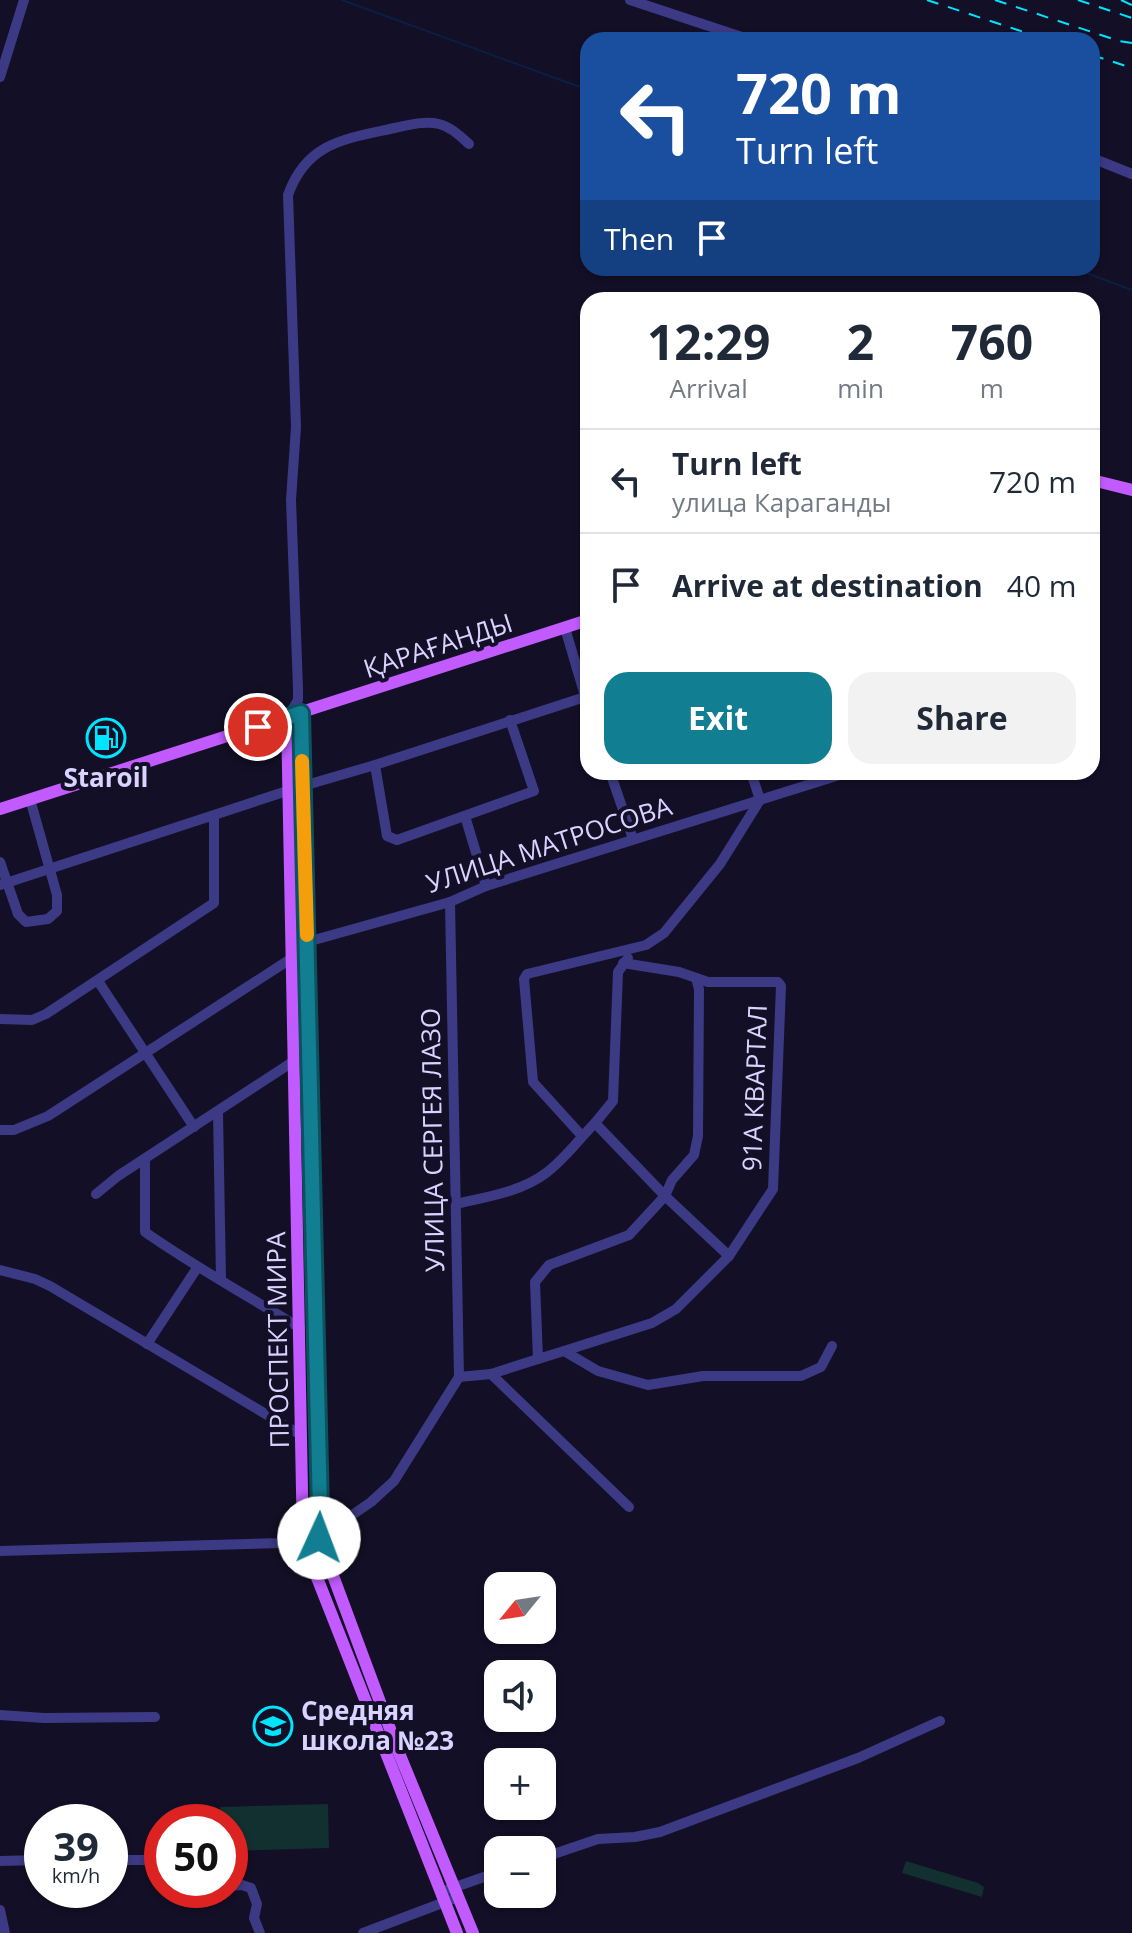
<!DOCTYPE html>
<meta charset="utf-8">
<style>
body{margin:0;font-family:"Open Sans",sans-serif;background:#f2f2f3;color:#1f2937;height:100vh;display:flex;flex-direction:column;font-size:30px;white-space:nowrap}
*{box-sizing:border-box;margin:0}
p{font-size:26px;color:#747a83}
.icon{flex:none;width:44px;height:44px;fill:none;stroke:currentColor;stroke-width:2;stroke-linecap:round;stroke-linejoin:round}
.map{position:relative;flex:1;overflow:hidden}
.panel{position:absolute;left:580px;top:292px;width:520px;height:488px;display:flex;flex-direction:column;background:#fff;border-radius:24px;box-shadow:0 2px 6px #0004}
.panel>*{flex:none}
.banner{position:absolute;left:580px;top:32px;width:520px;height:244px;border-radius:24px;box-shadow:0 2px 6px #0004;background:#1a4fa0;color:#fff;overflow:hidden}
.needle{width:52px;rotate:240deg}
.buttons{position:absolute;left:484px;top:1572px;display:grid;gap:16px}
.buttons a{display:grid;place-items:center;width:72px;height:72px;border-radius:16px;background:#fff;box-shadow:0 2px 6px #0004;font-size:40px}
.speed{position:absolute;left:24px;top:1804px;display:flex;gap:16px;font-size:40px;font-weight:700;text-align:center}
.speed>*{display:grid;place-content:center;width:104px;height:104px;border-radius:50%;background:#fff;box-shadow:0 2px 6px #0004;line-height:1}
.speed small{font-size:20px;font-weight:400}
.speed .limit{border:12px solid #d22;background:#fff;color:#111}
.pin{position:absolute;display:grid;place-items:center;width:68px;height:68px;color:#fff;margin:-34px;border:4px solid #fff;border-radius:50%;box-shadow:0 2px 8px #0007}
.me{position:absolute;width:88px;margin:-44px;rotate:2deg;stroke-linejoin:round;filter:drop-shadow(0 0 6px #0008)}
.turn{display:flex;align-items:center;gap:28px;height:168px;padding:0 24px;font-size:36px}
.turn .icon{width:104px;height:104px;stroke-width:2.5}
.turn b{display:block;font-size:56px;line-height:68px}
.then{display:flex;align-items:center;height:76px;padding:0 24px;background:#0003;gap:16px;font-size:30px}
.eta{display:flex;justify-content:space-evenly;align-items:center;height:136px;text-align:center}
.eta b{font-size:48px;font-weight:700;line-height:56px}
.cta{display:flex;gap:16px;margin-top:auto;padding:16px 24px}
.cta a{flex:1;height:92px;border-radius:24px;background:#117e91;color:#fff;font-size:32px;font-weight:700;line-height:92px;text-align:center}
.cta a+a{background:#f2f2f3;color:#1f2937}
ul{padding:0;list-style:none}
li{display:flex;align-items:center;gap:24px;height:104px;padding:0 24px;border-top:2px solid #e0e1e3}
li div{flex:1}
li b{display:block;font-size:30px}
li em{font-style:normal}
.map>svg:first-child{display:block}
</style>
<div class="map">
<svg width="1132" height="1933" viewBox="0 0 1132 1933">
<rect width="100%" height="100%" fill="#130f26"/>
<g fill="#12302f">
<polygon points="328,1804 329,1848 230,1851 230,1822 221,1822 220,1807"/>
<polygon points="906,1861 978,1883 984,1887 982,1897 902,1873"/>
</g>
<g fill="none" stroke-linecap="round" stroke-linejoin="round">
<g stroke="#0a1f44" stroke-width="2">
<polyline points="342,0 588,90"/>
<polyline points="1073,268 1132,290"/>
</g>
<g stroke="#3d3a85" stroke-width="10">
<polyline points="630,0 751,40"/>
<polyline points="0,77 24,0"/>
<polyline points="1092,158 1132,174"/>
<polyline points="565,628 588,706"/>
<path d="M 287,718 L 298,700 L 298,688 L 291,500 L 296,427 L 288,195 C 306,144 343,139 390,129 C 406,126 423,120 439,124 C 451,127 460,136 469,144"/>
<polyline points="375,765 387,836 397,840 534,791 510,720"/>
<polyline points="610,772 633,839"/>
<polyline points="303,786 375,765 588,696"/>
<polyline points="465,816 486,886"/>
<polyline points="0,862 18,914 26,922 48,919 57,911 57,895 30,799"/>
<polyline points="0,885 287,791"/>
<polyline points="450,902 459,1377 491,1374 629,1507"/>
<polyline points="696,978 699,989 698,1136 694,1155 672,1180 665,1196 629,1235 549,1265 535,1282 538,1359 564,1351 598,1371 648,1385 703,1376 801,1376 821,1367 832,1346"/>
<polyline points="98,981 194,1127"/>
<polyline points="0,1019 32,1020 46,1014 214,903 214,816"/>
<polyline points="218,1113 221,1279"/>
<polyline points="595,1123 613,1101 618,972 628,958"/>
<polyline points="0,1130 14,1130 48,1116 292,958 307,942 450,902 486,886 849,772"/>
<polyline points="582,1136 533,1082 524,979 527,974 646,945 664,933 720,864 760,800 751,772"/>
<path d="M 145,1159 L 145,1232 C 195,1267 248,1296 300,1328"/>
<polyline points="96,1194 118,1176 294,1061"/>
<path d="M 456,1204 C 486,1197 521,1192 546,1173 C 565,1159 579,1139 595,1123 L 665,1196 L 729,1256"/>
<polyline points="0,1270 35,1279 50,1286 301,1435"/>
<polyline points="147,1344 197,1268"/>
<polyline points="564,1351 652,1323 676,1309 729,1256 773,1189 781,986 778,982 708,982 679,972 623,963"/>
<polyline points="491,1374 538,1359"/>
<polyline points="0,1551 282,1543 319,1538 371,1502 394,1481 459,1377"/>
<polyline points="0,1715 44,1718 155,1717"/>
<polyline points="542,1858 598,1839 635,1837 660,1832 858,1758 940,1721"/>
<polyline points="110,1860 157,1860 162,1864"/>
<polyline points="0,1861 42,1860"/>
<polyline points="230,1886 242,1885 251,1888 257,1904 254,1918 260,1933"/>
<polyline points="170,1890 182,1890"/>
<polyline points="447,1890 498,1872"/>
<polyline points="0,1910 5,1933"/>
<polyline points="363,1933 458,1897"/>
</g>
<g stroke="#c25bff" stroke-width="12">
<polyline points="1092,480 1132,490"/>
<polyline points="301,713 320,1510 319,1538 399,1753 473,1933"/>
<polyline points="287,718 303,1542 457,1933"/>
<polyline points="0,809 588,620"/>
</g>
<g stroke="#00e5ff" stroke-width="2" stroke-dasharray="12 10" stroke-linecap="butt">
<polyline points="927,0 1048,40"/>
<polyline points="995,0 1119,41 1132,43"/>
<polyline points="1078,0 1132,18"/>
<polyline points="1121,0 1132,5"/>
<polyline points="1092,55 1132,68"/>
</g>
</g>
<g fill="none" stroke-linecap="round" stroke-linejoin="round">
<g stroke="#0b525e" stroke-width="20">
<polyline id="route" points="258,727 301,713 320,1510 319,1538"/>
</g>
<use href="#route" stroke="#117e91" stroke-width="14"/>
<polyline stroke="#f59e0b" stroke-width="14" points="302,761 307,935"/>
</g>
<defs>
<g id="fuel-ring" transform="scale(2)"><circle r="9.5" fill="#130f26" stroke="#00e5ff" stroke-width="1.5"/><path d="M-5.5-6h7V0h2V4h1.3V-2.5L3-4.5l.8-.8L6-3V5H2.5V1h-1V6h-7ZM-4.2-4.7v3.2H.2V-4.7Z" fill="#00e5ff"/></g>
<g id="school-ring" transform="scale(2)"><circle r="9.5" fill="#130f26" stroke="#00e5ff" stroke-width="1.5"/><path d="M0-5L7-2L0 1L-7-2ZM-4 1L0 2.5L4 1V4Q0 6-4 4Z" fill="#00e5ff"/></g>
</defs>
<g fill-rule="evenodd">
<use href="#fuel-ring" x="106" y="738"/>
<use href="#school-ring" x="273" y="1726"/>
</g>
<g text-anchor="middle" stroke-width="8" stroke-linejoin="round" paint-order="stroke">
<g font-size="26" fill="#d9d4ff" stroke="#130f26">
<text transform="translate(438 646) rotate(-18)" y="9">ҚАРАҒАНДЫ</text>
<text transform="translate(549 845) rotate(-18)" y="9">УЛИЦА МАТРОСОВА</text>
<text transform="translate(755 1088) rotate(-88)" y="9">91А КВАРТАЛ</text>
<text transform="translate(433 1140) rotate(-91)" y="9">УЛИЦА СЕРГЕЯ ЛАЗО</text>
<text transform="translate(278 1340) rotate(-91)" y="9">ПРОСПЕКТ МИРА</text>
</g>
<g font-size="26" font-weight="bold" fill="#d9d4ff" stroke="#130f26">
<text x="106" y="787">Staroil</text>
<text x="301" y="1720" text-anchor="start">Средняя<tspan x="301" dy="30">школа №23</tspan></text>
</g>
</g>
</svg>
<div class="buttons">
<a><svg class="needle" viewBox="-14 -14 28 28"><path d="M0-13l5 13h-10z" fill="#e53935"/><path d="M0 13l5-13h-10z" fill="#747a83"/></svg></a>
<a><svg class="icon" aria-label="sound" viewBox="0 0 24 24"><path d="M4 9h4l5-4v14l-5-4H4zM17 9q2 3 0 6"/></svg></a>
<a>+</a>
<a>−</a>
</div>
<div class="speed"><div>39<small>km/h</small></div><div class="limit">50</div></div>
<div class="pin" style="left:258px;top:727px;background:#d93025"><svg class="icon" aria-label="arrive" viewBox="0 0 24 24"><path d="M6 21V4h12l-3 4 3 4H6"/></svg></div>
<svg class="me" style="left:319px;top:1538px" viewBox="-20 -20 40 40"><circle r="19" fill="#fff"/><path d="M0-13L10 11 0 6-10 11z" fill="#117e91"/></svg>
<div class="banner">
<div class="turn"><svg class="icon" aria-label="left" viewBox="0 0 24 24"><path d="M17 20v-9H6M10 6l-5 5 5 5"/></svg><div><b>720 m</b>Turn left</div></div>
<div class="then">Then<svg class="icon" aria-label="arrive" viewBox="0 0 24 24"><path d="M6 21V4h12l-3 4 3 4H6"/></svg></div>
</div>
<section class="panel">
<div class="eta">
<div><b>12:29</b><p>Arrival</p></div>
<div><b>2</b><p>min</p></div>
<div><b>760</b><p>m</p></div>
</div>
<ul>
<li><svg class="icon" aria-label="left" viewBox="0 0 24 24"><path d="M17 20v-9H6M10 6l-5 5 5 5"/></svg><div><b>Turn left</b><p>улица Караганды</p></div><em>720 m</em></li>
<li><svg class="icon" aria-label="arrive" viewBox="0 0 24 24"><path d="M6 21V4h12l-3 4 3 4H6"/></svg><div><b>Arrive at destination</b></div><em>40 m</em></li>
</ul>
<div class="cta"><a>Exit</a><a>Share</a></div>
</section>
</div>
